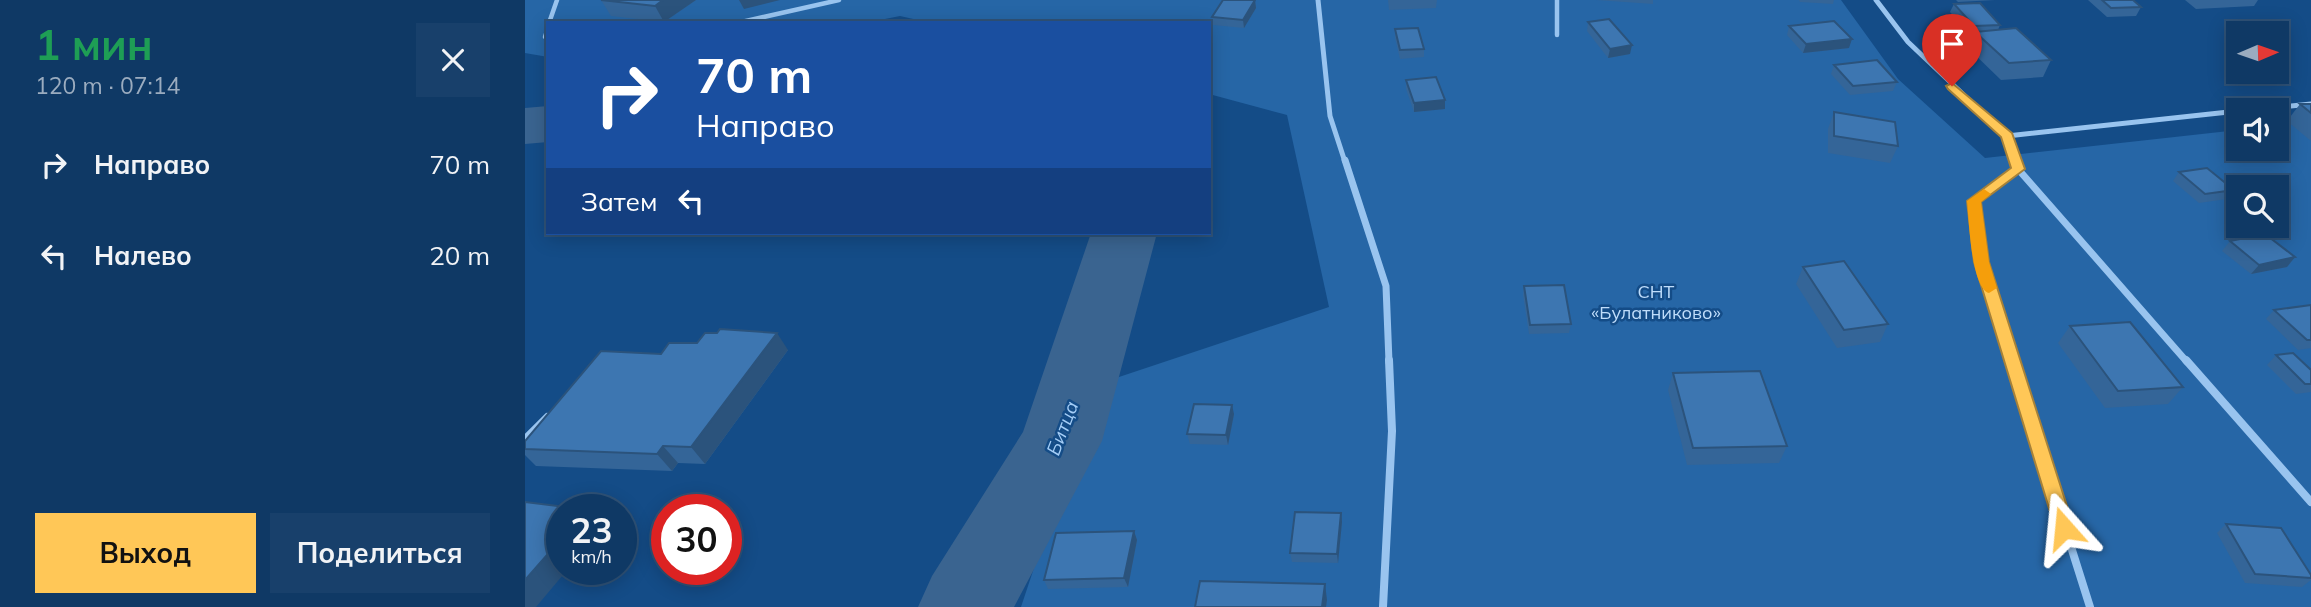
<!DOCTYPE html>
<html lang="ru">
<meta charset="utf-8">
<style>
body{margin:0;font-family:Mulish,sans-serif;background:#18406b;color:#f1f3f6;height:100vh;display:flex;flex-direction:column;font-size:26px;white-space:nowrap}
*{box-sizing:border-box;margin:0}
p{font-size:23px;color:#9bacbf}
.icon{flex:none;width:38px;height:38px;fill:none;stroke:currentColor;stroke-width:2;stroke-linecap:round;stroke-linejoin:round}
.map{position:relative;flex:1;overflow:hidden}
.drawer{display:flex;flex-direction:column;background:#0f3965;width:525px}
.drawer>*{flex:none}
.banner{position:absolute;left:21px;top:21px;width:665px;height:214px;border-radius:0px;box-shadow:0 4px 18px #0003,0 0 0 2px #2f5379;background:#1a4fa0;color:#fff;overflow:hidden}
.needle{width:46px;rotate:88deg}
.tools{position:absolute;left:1701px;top:21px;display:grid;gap:14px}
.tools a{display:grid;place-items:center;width:63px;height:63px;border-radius:0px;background:#0f3965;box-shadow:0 4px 18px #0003,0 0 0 2px #2f5379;font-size:35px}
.speed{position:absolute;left:21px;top:494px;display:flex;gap:14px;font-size:35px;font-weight:700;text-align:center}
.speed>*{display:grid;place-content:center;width:91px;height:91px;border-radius:50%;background:#0f3965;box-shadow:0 4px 18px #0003,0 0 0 2px #2f5379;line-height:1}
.speed small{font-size:18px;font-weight:400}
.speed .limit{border:10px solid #d22;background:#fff;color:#111}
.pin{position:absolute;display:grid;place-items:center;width:60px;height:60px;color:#fff;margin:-72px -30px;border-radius:50% 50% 50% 0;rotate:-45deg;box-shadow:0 0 7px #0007}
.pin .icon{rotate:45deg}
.me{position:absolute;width:77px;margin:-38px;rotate:342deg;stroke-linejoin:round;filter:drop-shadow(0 0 5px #0008)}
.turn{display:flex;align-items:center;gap:24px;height:147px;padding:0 35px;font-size:32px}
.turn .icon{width:91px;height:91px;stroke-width:2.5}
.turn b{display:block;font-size:49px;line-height:60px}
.then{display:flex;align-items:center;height:66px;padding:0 35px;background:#0003;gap:14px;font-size:26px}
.round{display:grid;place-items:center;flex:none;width:74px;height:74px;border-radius:0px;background:#18406b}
.head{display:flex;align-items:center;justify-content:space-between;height:119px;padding:0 35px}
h1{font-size:42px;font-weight:700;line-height:52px;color:#1e9e55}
.cta{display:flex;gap:14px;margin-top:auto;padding:14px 35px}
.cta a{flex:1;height:80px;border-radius:0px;background:#ffc757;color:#111;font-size:28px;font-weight:700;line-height:80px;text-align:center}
.cta a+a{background:#18406b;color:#f1f3f6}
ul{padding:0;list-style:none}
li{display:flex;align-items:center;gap:21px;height:91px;padding:0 35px}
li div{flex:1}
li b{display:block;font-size:26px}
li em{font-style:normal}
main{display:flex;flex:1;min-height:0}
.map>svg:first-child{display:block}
</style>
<main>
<section class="drawer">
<div class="head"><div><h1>1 мин</h1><p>120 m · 07:14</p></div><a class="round"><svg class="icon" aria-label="close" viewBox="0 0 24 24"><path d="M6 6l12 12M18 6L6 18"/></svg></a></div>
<ul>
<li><svg class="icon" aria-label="right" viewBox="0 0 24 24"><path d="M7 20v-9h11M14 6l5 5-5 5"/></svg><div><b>Направо</b></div><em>70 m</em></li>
<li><svg class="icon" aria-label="left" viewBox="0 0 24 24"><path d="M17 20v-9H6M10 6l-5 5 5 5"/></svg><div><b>Налево</b></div><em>20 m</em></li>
</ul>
<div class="cta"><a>Выход</a><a>Поделиться</a></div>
</section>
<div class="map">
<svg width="1786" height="607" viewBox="0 0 1786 607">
<rect width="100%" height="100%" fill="#144c87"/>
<path fill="#2666a6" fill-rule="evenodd" d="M 0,0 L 1316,0 L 1373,79 L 1460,158 L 1713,130 L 1713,149 L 1752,149 L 1752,125 L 1786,122 L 1786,607 L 496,607 L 570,385 L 804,307 L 762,115 L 684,94 L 684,23 L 406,23 L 375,16 L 340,23 L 23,23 L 23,57 L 0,53 ZM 1713,187 L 1752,187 L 1752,226 L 1713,226 Z"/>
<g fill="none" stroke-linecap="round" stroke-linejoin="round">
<g fill="#3a6490" fill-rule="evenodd">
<polygon points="23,106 23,142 0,144 0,108"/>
<polygon points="566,233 632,233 577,441 489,607 393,607 407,576 498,432"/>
</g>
<g stroke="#99c4ef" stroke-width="4.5">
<polyline points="1032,0 1032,35"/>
<polyline points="24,23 32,0"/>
<polyline points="212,23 314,0"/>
<polyline points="23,28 20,37 23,37"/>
</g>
<polyline stroke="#99c4ef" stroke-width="6" points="0,438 22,416"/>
<g stroke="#99c4ef" stroke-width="5">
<polyline points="793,0 805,116 820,162"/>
<polyline points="1351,0 1383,42 1482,136 1491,162"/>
<polyline points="1724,110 1786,104"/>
<polyline points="1482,136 1713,111"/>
</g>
<g stroke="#99c4ef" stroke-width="7">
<polyline points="820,160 861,286 864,362"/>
<polyline points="1490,160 1493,169 1662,362"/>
<polyline points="1487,362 1456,263 1449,201 1493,169"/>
</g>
<g stroke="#99c4ef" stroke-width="8">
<polyline points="1487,360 1565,607"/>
<polyline points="1661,360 1786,502"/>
<polyline points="858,607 867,431 864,360"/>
</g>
</g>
<g fill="#346598">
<polygon points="76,0 171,0 139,22 86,16"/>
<polygon points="730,0 731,8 719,28 688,25 687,17"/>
<polygon points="863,0 912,0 911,8 864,10"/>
<polygon points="1071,0 1128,0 1128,4"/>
<polygon points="1274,0 1309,0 1308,4 1275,2"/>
<polygon points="1431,0 1470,0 1433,2"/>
<polygon points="1563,0 1608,0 1616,7 1611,16 1582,17"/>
<polygon points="1660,0 1733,0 1729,6 1671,9"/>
<polygon points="1429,4 1475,25 1473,30 1526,60 1518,77 1476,80 1443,48 1449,34 1445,34 1425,12"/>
<polygon points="1063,22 1105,54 1083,58 1062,31"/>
<polygon points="1264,26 1324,48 1278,53 1262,35"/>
<polygon points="870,29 899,49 899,57 875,59 870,38"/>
<polygon points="1309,65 1372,82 1368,91 1325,95 1306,74"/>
<polygon points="881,80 920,100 920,109 889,112 881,89"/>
<polygon points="1775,104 1786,104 1786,141 1762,121"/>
<polygon points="1309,112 1373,146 1365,163 1303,153 1303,129"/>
<polygon points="1654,172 1709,190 1702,199 1674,203 1648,181"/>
<polygon points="1705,241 1770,257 1762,267 1726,274 1697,251"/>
<polygon points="1278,267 1363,324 1355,342 1312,348 1271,284"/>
<polygon points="999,286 1046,324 1044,333 1004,334 998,295"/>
<polygon points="1786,305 1786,348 1773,350 1741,319 1749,310"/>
<polygon points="1545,326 1658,387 1643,404 1580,408 1533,343"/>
<polygon points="263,350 180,464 153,463 147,471 11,466 0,455 0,441 136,354"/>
<polygon points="1751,355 1786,370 1786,392 1771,394 1742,365"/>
<polygon points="1148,373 1262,446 1254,463 1162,465 1143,390"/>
<polygon points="709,414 703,445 665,444 662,434"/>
<polygon points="816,513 817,522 813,563 767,562 765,553"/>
<polygon points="1701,524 1786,575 1786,580 1777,587 1720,583 1692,533"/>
<polygon points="609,531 612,540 603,587 523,589 519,580"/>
</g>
<g fill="#2b537c">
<polygon points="138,0 171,0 139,22 130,6"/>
<polygon points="214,0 255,0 219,9"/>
<polygon points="730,0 731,8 719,28 718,20"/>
<polygon points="1327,39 1324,48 1278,53 1281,44"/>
<polygon points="1107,45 1105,54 1083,58 1085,49"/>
<polygon points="920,100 920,109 889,112 889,103"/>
<polygon points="1770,257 1762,267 1726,274 1734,265"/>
<polygon points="252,333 263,350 180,464 166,447"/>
<polygon points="707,405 709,414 703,445 701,435"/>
<polygon points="138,446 153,463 147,471 132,454"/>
<polygon points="816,513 817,522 813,563 812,554"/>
<polygon points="609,531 612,540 603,587 599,578"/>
<polygon points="37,538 37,569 43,569 11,607 0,607 0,580"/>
<polygon points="800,584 802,600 801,607 797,607"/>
</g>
<g fill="#3d76b1" stroke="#2b537c" stroke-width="2">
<polygon points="76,0 138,0 130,6"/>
<polygon points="698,0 730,0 718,20 687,17"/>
<polygon points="1577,0 1608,0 1616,7 1586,8"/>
<polygon points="1455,3 1475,25 1449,26 1429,4"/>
<polygon points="1084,19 1107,45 1085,49 1063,22"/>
<polygon points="1309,21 1327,39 1281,44 1264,26"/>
<polygon points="893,28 899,49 875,50 870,29"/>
<polygon points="1491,28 1526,60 1484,63 1450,32"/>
<polygon points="1352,60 1372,82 1328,86 1309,65"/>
<polygon points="911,77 920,100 889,103 881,80"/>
<polygon points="1775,104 1786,104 1786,113"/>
<polygon points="1309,112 1370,122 1373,146 1309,136"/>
<polygon points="1682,168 1709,190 1680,194 1654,172"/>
<polygon points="1740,234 1770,257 1734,265 1705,241"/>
<polygon points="1319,261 1363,324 1319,330 1278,267"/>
<polygon points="1039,285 1046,324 1005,325 999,286"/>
<polygon points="1786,305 1786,340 1782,340 1749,310"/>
<polygon points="1605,322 1658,387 1593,391 1545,326"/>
<polygon points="195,329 252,333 166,447 138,446 132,454 0,449 0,441 76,351 136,354 144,343 172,343 180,333 192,333"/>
<polygon points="1768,353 1786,370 1786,384 1780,384 1751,355"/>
<polygon points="1235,371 1262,446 1168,448 1148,373"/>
<polygon points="669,404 707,405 701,435 662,434"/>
<polygon points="0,502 57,509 37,509 37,538 0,580"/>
<polygon points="770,512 816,513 812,554 765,553"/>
<polygon points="1701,524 1756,528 1786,575 1786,578 1730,574"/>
<polygon points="609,531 599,578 519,580 531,533"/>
<polygon points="675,581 800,584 797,607 670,607"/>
</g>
<polygon fill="#ffc757" stroke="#a68139" stroke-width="2" points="1427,83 1487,133 1500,169 1456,202 1464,262 1549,528 1546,534 1539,536 1533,534 1530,528 1449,262 1442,201 1486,168 1476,137 1423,89 1421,86"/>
<path fill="#f59e0b" d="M 1459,189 L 1466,194 L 1456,202 L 1464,262 L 1472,288 L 1464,293 C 1446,288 1444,219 1442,201 Z"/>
<g text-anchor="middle" stroke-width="5" stroke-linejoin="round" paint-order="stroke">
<g font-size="18" fill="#bfddfb" stroke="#144c87">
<text x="1131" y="298">СНТ<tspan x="1131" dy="21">«Булатниково»</tspan></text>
</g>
<g font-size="19" font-style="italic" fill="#a5cef7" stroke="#144c87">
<text transform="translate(537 428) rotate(-69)" y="7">Битца</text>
</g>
</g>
</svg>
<div class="tools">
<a><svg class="needle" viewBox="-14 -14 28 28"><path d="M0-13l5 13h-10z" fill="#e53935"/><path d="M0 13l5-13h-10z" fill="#9bacbf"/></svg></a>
<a><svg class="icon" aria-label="sound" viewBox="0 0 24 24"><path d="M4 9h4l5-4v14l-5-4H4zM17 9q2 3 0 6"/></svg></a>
<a><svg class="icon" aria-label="search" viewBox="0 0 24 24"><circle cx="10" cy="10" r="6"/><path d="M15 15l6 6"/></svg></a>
</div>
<div class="speed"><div>23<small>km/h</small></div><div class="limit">30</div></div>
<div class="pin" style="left:1427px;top:86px;background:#d93025"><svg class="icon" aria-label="arrive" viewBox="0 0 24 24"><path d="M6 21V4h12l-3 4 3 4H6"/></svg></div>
<svg class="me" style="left:1539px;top:528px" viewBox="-20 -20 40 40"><path d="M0-17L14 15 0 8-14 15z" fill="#ffc757" stroke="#fff" stroke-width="4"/></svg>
<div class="banner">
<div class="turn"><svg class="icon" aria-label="right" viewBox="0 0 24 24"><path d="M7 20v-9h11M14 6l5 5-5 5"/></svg><div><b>70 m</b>Направо</div></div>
<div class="then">Затем<svg class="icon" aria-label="left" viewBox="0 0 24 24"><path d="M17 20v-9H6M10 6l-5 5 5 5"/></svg></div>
</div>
</div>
</main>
